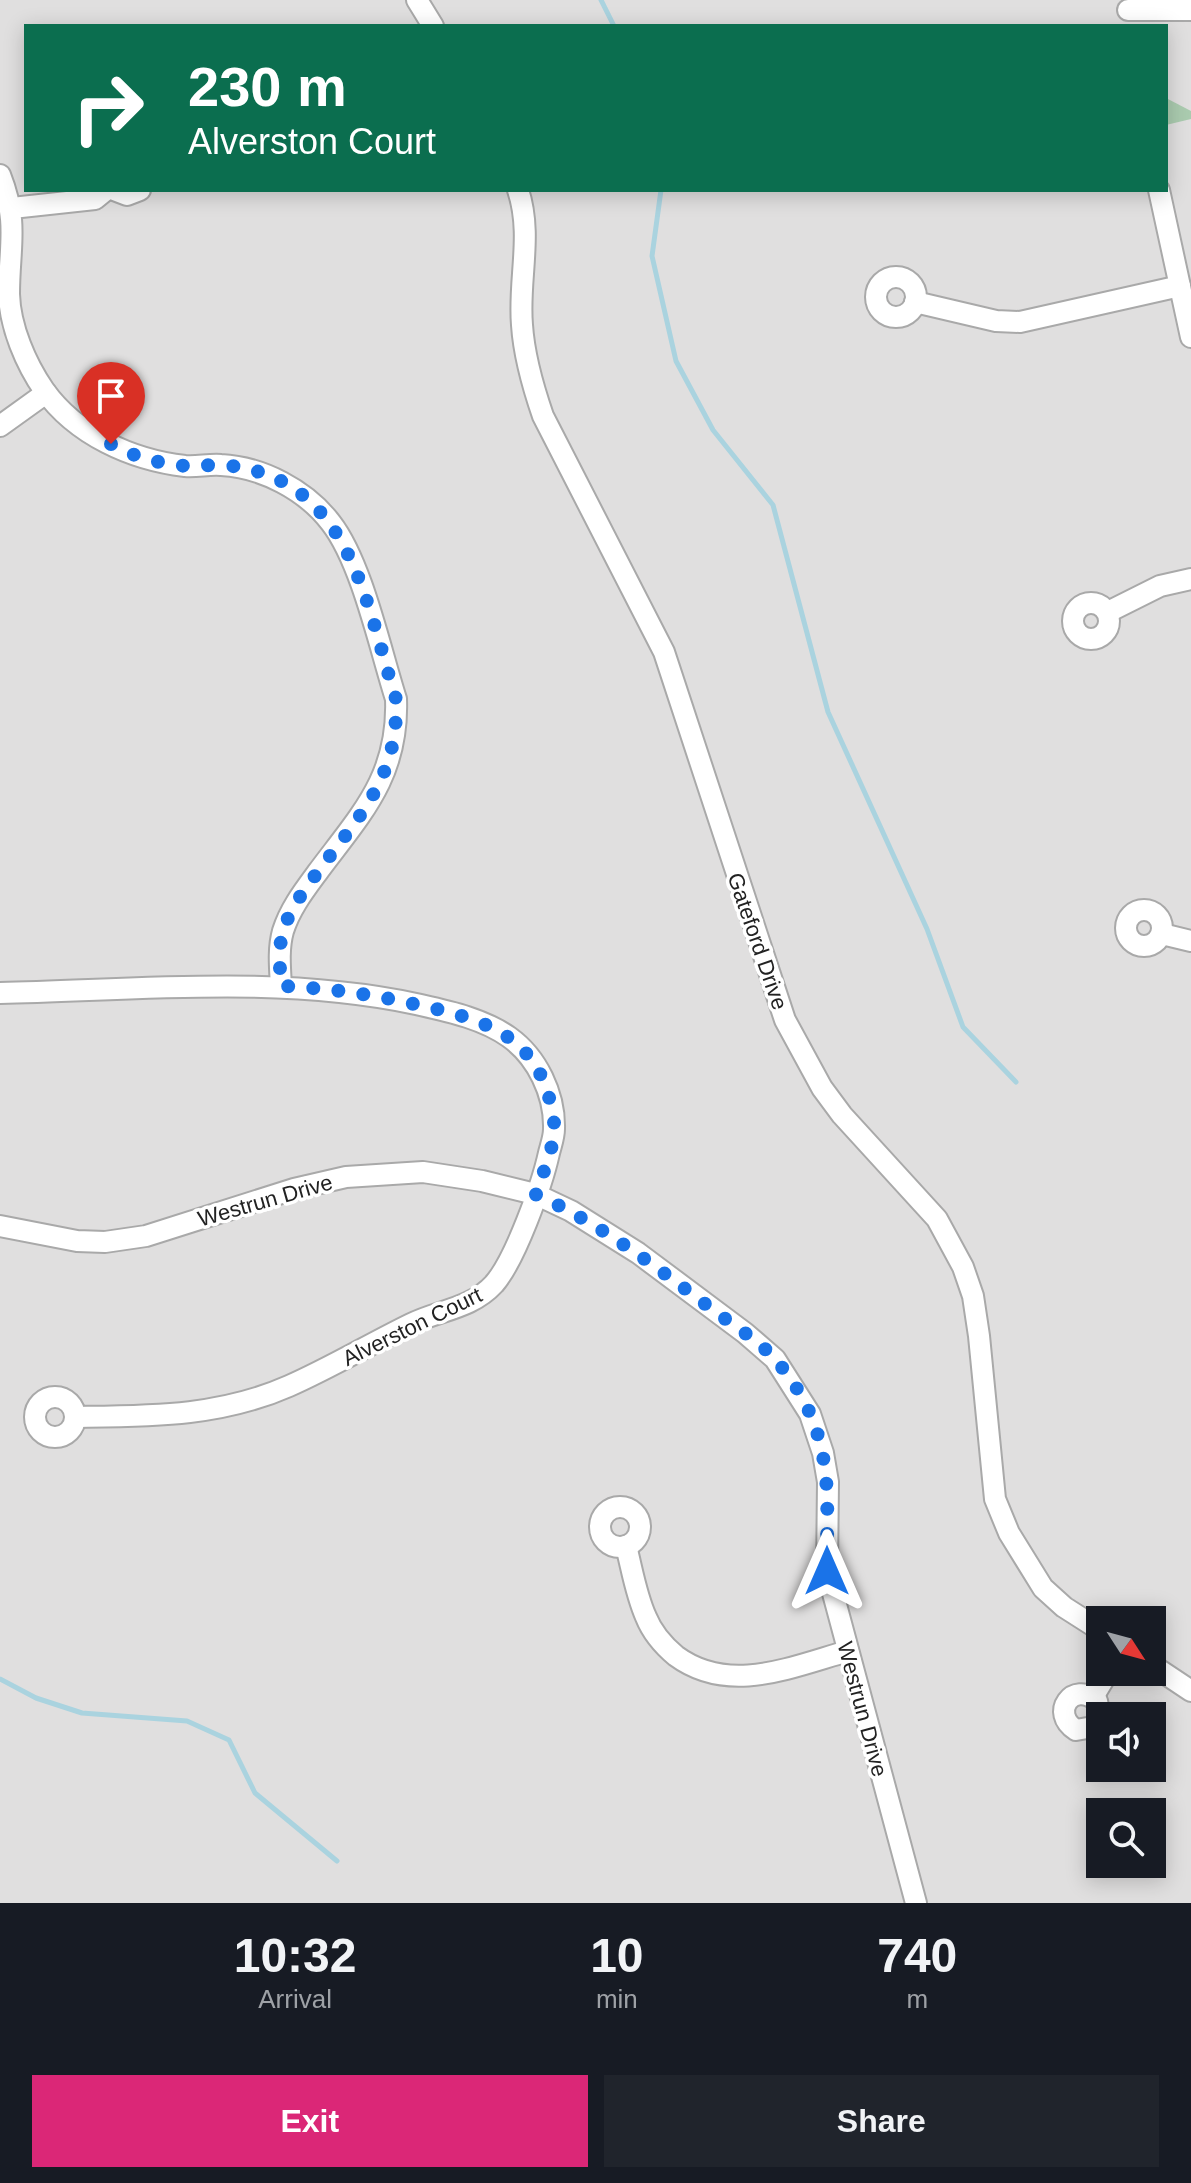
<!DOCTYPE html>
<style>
body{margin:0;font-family:Helvetica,sans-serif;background:#20242c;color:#f1f3f6;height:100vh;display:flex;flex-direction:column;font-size:30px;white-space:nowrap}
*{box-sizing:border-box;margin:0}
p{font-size:26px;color:#9ea1a6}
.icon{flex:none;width:44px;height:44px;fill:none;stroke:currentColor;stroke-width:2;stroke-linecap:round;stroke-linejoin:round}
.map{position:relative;height:1903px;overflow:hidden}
.panel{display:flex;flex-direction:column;background:#171b24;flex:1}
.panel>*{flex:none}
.top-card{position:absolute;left:24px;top:24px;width:1144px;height:168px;border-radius:0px;box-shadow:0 4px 20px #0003;background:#0b6e4f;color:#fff;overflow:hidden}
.needle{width:52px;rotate:126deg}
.controls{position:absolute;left:1086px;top:1606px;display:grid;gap:16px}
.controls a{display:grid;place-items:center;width:80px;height:80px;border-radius:0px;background:#171b24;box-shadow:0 4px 20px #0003;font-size:40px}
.pin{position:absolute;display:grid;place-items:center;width:68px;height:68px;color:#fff;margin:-82px -34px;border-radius:50% 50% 50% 0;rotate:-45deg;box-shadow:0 0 8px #0007}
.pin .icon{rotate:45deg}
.me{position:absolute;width:88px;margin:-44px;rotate:0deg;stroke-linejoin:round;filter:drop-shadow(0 0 6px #0008)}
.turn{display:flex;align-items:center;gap:28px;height:168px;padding:0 32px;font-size:36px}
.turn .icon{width:104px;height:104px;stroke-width:2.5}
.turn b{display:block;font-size:56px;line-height:68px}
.eta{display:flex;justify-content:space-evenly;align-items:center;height:136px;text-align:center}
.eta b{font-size:48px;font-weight:600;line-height:56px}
.cta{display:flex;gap:16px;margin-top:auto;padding:16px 32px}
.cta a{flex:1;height:92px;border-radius:0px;background:#db2777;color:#fff;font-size:32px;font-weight:600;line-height:92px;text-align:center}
.cta a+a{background:#20242c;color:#f1f3f6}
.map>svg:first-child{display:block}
</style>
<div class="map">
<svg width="1191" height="1903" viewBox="0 0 1191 1903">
<rect width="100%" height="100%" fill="#f2efe9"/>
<path fill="#e0dfdf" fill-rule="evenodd" d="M 0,0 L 1191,0 L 1191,1903 L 0,1903 ZM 26,26 L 1166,26 L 1166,190 L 26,190 ZM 1100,1620 L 1152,1620 L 1152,1672 L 1100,1672 ZM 1100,1716 L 1152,1716 L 1152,1768 L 1100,1768 ZM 1100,1812 L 1152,1812 L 1152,1864 L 1100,1864 Z"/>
<polygon fill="#aacbaf" points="1166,98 1191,111 1191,119 1166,125"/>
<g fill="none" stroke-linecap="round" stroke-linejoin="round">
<g stroke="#aad3df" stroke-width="5">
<polyline points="601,0 614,26"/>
<polyline points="661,190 652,256 676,361 713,430 773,505 828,712 927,929 963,1027 1016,1082"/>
<polyline points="0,1679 36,1698 82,1713 187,1721 229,1740 255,1793 337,1861"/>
</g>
<g stroke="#a9a9a9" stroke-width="24">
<g id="minor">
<polyline points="417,0 433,26"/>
<polyline points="1128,10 1191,10"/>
<path d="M 0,175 C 19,223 9,247 9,294 C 10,327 26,364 44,390 C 76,435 132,460 185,466 C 197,467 209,464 221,465 C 262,467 306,490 331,523 C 362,563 380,649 396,699 C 399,777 360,815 317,873 C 303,892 290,909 283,931 C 278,949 280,968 281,986"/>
<polyline points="114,190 127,195 140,190"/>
<path d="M 518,190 C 533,235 518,280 522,325 C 524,356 533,387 543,416 L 664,652 L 785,1020 L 822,1088 L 842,1115 L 937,1219 L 963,1267 L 973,1296 L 979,1336 L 995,1499 L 1009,1533 L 1043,1588 L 1064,1607 L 1100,1630"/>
<polyline points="1159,190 1191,337"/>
<polyline points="12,208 95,199 106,190"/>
<circle cx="896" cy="297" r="20"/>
<polyline points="915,302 996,321 1020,322 1180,286"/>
<polyline points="0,426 46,393"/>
<circle cx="1091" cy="621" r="18"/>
<polyline points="1108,612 1160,586 1191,579"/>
<circle cx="1144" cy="928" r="18"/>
<polyline points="1162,934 1191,941"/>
<path d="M 0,993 C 138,990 280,975 416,1004 C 447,1011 482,1018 509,1037 C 537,1057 555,1094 554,1129 C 554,1137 551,1145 549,1153 C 542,1185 515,1260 494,1284 C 471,1309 439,1310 411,1324 C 370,1344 330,1368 289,1386 C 219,1417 149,1416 75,1417"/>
<polyline points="0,1226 77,1241 105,1242 146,1236 294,1189 346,1177 423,1172 482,1181 535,1194 571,1211 638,1253 745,1333 775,1359 810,1414 823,1453 828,1482 827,1571 916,1903"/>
<circle cx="55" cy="1417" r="20"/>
<circle cx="620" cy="1527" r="20"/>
<path d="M 626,1546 C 632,1569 636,1595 646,1617 C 652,1632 664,1646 676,1656 C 729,1695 791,1667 848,1651"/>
<polyline points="1152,1665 1191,1691"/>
<polyline points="1093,1697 1108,1672"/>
<path d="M 1100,1717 L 1093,1727 L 1076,1730 C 1049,1713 1073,1680 1097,1701 L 1100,1716"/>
</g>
</g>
<use href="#minor" stroke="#fff" stroke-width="20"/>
</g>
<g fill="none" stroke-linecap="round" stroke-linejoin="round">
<path stroke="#1a73e8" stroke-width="14" stroke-dasharray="0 25.2" d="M 111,444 C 134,457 160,464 187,466 C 199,467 211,464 224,465 C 350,477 365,601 396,699 C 399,777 360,815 317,873 C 303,892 290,909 283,931 C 278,949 280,968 281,986 C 326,988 370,994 414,1004 C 469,1016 526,1029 546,1088 C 550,1100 555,1116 554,1130 C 553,1151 543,1174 535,1194 C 601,1224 656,1267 713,1310 C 734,1326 758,1340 775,1359 C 789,1375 803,1396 811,1416 C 833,1469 826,1515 827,1571"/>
</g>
<g text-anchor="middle" stroke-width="7" stroke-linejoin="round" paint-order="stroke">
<g font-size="22" fill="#222" stroke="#fff">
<text transform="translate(758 941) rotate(71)" y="8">Gateford Drive</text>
<text transform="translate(265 1200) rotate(-16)" y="8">Westrun Drive</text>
<text transform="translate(412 1326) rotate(-26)" y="8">Alverston Court</text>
<text transform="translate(863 1709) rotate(75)" y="8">Westrun Drive</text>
</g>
</g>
</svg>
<div class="controls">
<a><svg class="needle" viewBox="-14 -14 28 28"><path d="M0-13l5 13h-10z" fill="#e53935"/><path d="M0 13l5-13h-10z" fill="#9ea1a6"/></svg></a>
<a><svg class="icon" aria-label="sound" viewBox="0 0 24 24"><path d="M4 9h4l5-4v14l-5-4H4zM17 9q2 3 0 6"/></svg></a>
<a><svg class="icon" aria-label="search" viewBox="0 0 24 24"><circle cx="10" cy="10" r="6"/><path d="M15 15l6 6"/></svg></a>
</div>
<div class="pin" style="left:111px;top:444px;background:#d93025"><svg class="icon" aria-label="arrive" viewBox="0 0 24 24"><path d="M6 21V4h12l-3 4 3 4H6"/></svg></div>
<svg class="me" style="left:827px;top:1571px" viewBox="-20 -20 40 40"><path d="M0-17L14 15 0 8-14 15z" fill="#1a73e8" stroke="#fff" stroke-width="4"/></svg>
<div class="top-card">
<div class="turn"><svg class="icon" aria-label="right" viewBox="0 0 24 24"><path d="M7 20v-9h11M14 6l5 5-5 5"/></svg><div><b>230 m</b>Alverston Court</div></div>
</div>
</div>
<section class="panel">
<div class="eta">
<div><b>10:32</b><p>Arrival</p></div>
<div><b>10</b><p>min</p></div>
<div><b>740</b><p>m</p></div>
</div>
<div class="cta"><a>Exit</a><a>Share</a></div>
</section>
